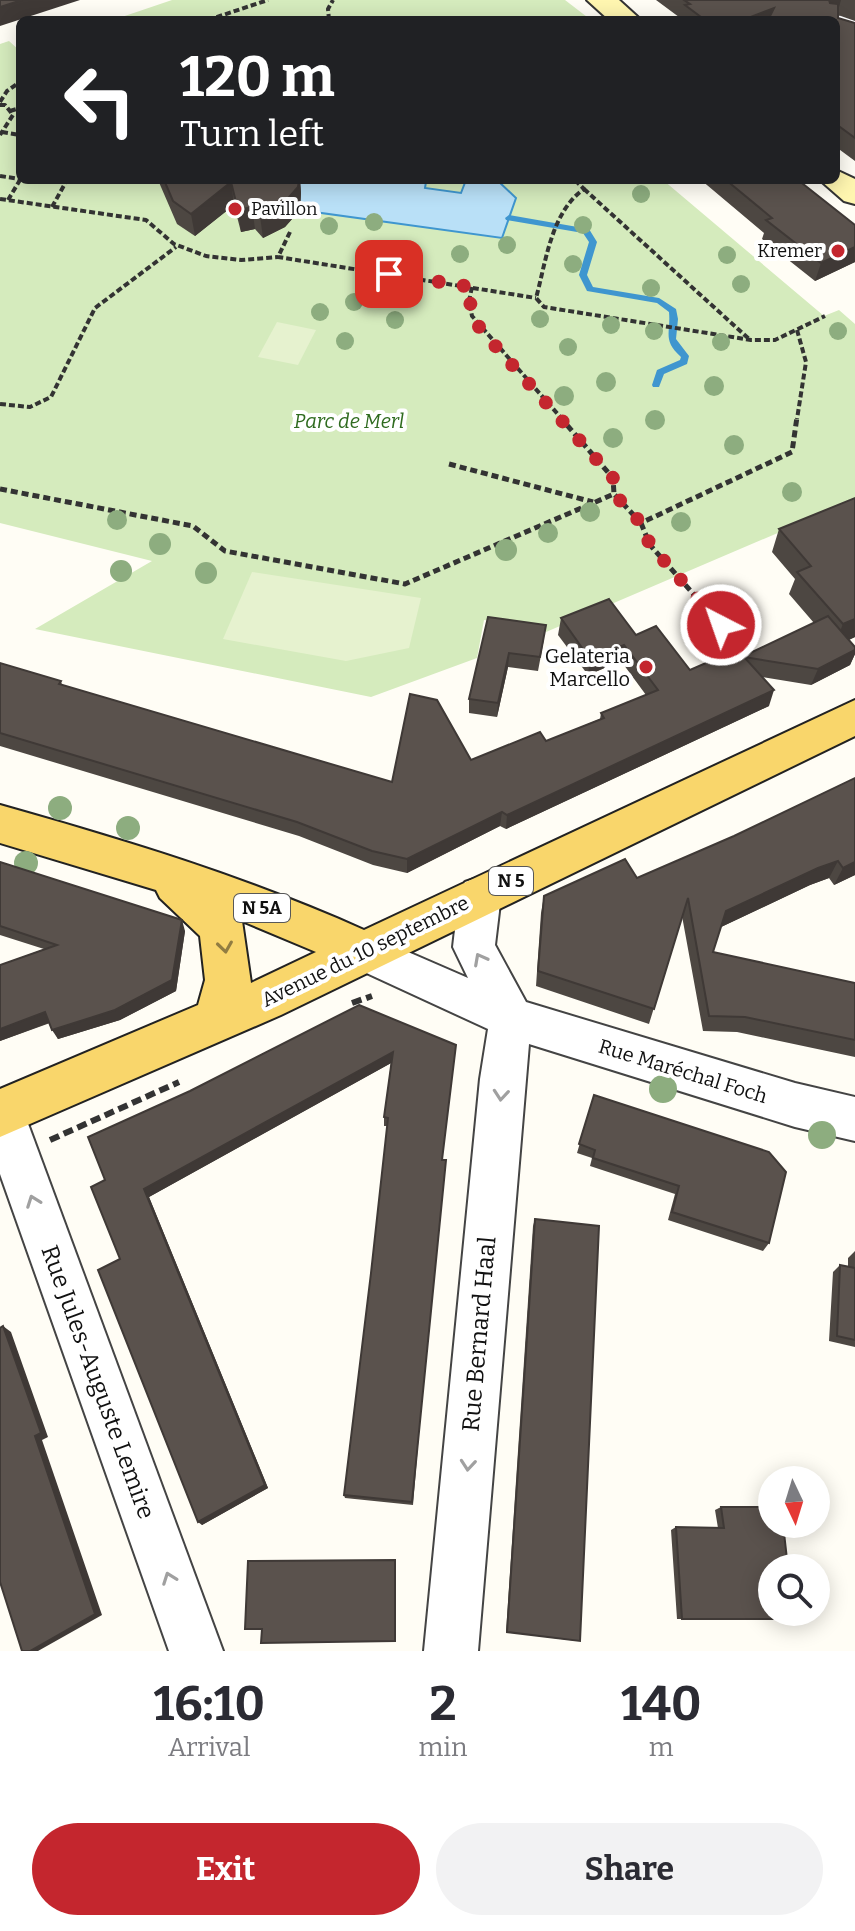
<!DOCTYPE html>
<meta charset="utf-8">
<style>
body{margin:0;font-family:Bitter,serif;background:#f2f2f3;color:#2b2b33;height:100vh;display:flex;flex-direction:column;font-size:30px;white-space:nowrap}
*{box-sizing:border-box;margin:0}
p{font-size:26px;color:#7c7c81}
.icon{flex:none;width:44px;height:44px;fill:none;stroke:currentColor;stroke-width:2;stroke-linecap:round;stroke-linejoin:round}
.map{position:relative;height:1651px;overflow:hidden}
.panel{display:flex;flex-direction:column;background:#fff;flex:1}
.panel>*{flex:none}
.hud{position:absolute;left:16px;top:16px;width:824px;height:168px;border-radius:12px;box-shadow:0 4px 20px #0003;background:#202124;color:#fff;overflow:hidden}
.needle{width:52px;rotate:176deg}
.buttons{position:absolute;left:758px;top:1466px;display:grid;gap:16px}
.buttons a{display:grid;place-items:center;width:72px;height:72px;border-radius:50%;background:#fff;box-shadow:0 4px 20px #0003;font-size:40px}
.pin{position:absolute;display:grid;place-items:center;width:68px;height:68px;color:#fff;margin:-34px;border-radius:16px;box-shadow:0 4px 12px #0006}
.me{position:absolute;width:88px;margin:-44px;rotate:319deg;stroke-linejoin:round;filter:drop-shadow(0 0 6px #0008)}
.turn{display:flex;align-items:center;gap:28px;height:168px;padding:0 32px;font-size:36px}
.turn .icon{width:104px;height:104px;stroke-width:2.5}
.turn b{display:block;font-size:56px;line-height:68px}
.eta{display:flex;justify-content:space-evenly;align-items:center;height:136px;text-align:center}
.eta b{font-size:48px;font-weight:700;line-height:56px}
.action{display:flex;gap:16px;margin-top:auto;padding:16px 32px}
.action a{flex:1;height:92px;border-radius:48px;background:#c4262e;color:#fff;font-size:32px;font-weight:700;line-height:92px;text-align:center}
.action a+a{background:#f2f2f3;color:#2b2b33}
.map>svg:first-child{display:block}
</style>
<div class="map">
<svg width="855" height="1651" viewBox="0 0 855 1651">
<rect width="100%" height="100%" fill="#fffdf5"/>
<g fill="#d5ebbd">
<polygon points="172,0 565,0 591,20 113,20"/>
<polygon points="9,41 20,51 20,180 663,180 824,316 839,310 855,324 855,500 546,632 545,629 484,620 477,658 371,697 35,629 152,561 0,523 0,44"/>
</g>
<g fill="#e6f2cf">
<polygon points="277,322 316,330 298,365 258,357"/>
<polygon points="252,572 421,598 409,648 346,661 223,639"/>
</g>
<polygon fill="#b9e0f7" stroke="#3f96cf" stroke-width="2" points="294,180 408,180 426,182 425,188 461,193 466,180 497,180 516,198 502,238 300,210"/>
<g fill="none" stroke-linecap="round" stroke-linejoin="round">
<path fill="#3f96cf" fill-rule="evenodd" d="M 509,215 L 589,229 L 597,242 L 587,275 L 593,287 L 659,298 L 676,309 L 678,319 L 676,339 L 689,356 L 687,364 L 664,374 L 659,387 L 653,387 L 652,385 L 657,370 L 680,360 L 681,357 C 662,340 671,333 669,312 L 657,303 L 587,291 L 579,275 L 589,242 L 583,233 L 506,220 L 505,218 Z"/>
<g stroke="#444" stroke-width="4">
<g id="street">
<polygon points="855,10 855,27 836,33 836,20 827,20"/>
<polygon points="480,877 495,882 501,895 495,945 526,1002 795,1083 855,1097 855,1141 795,1127 529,1044 478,1651 424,1651 480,1079 488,1029 347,964 341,951 347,938 362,932 468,978 453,947 459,895 465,882"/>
<polygon points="0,1092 17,1098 24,1113 223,1651 169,1651 0,1174"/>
</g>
</g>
<g stroke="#333" stroke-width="4">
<g id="secondary">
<polygon points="587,0 619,0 641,20 609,20"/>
<polygon points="836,170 855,179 855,204 844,201 820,180 836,180"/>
</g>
</g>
<g stroke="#222" stroke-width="4">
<path id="primary" d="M 855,700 L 855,736 L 281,1015 L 0,1137 L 0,1089 L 198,1005 L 205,980 L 200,936 L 160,898 L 156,890 L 0,843 L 0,805 C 124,840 246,877 364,930 ZM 242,921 L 316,952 L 251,983 Z"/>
</g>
<g stroke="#333" stroke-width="4" stroke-dasharray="6 3" stroke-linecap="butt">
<polyline points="208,20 268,0"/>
<polyline points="329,20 328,9 333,0"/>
<polyline points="0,102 7,91 20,82"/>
<polyline points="0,105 5,105 13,115 0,135"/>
<polyline points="10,111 20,108"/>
<polyline points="2,132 20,135"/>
<polyline points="20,152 20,157"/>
<polyline points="0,176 20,179"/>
<path d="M 575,180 L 584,189 C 551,212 546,262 536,298 L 544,307 L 751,340 L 775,340 L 825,316"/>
<polyline points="584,189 749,339"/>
<polyline points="0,199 146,220 174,244 206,256 241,260 278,257"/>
<polyline points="8,200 20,180"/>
<polyline points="52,207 67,180"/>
<polyline points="290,232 278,257 536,298"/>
<polyline points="472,287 469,301 472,316 562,419"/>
<polyline points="797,330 806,362 797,419"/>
<polyline points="0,404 30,407 51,397 95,308 176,247"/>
</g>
<g stroke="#333" stroke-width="5" stroke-dasharray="7 4" stroke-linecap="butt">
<polyline points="560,417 613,478 614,494"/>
<polyline points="449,464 593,502"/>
<polyline points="0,489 193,526 225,551 405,584 614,494 641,523 792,452 797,417"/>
<polyline points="641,523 650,545 721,625 733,620"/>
</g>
<g stroke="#333" stroke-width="6" stroke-dasharray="10 5" stroke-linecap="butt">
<polyline points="352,1003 372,996"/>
<polyline points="50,1140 179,1082"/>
</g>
<use href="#street" fill="#fff" fill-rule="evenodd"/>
<use href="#secondary" fill="#fff6b0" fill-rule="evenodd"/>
<use href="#primary" fill="#f9d66b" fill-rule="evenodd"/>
</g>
<g fill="#8dad7f">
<circle cx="641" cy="194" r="9"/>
<circle cx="374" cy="222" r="9"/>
<circle cx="583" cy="225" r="9"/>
<circle cx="329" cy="226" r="9"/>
<circle cx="507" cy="245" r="9"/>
<circle cx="460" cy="254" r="9"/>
<circle cx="727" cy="255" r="9"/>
<circle cx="573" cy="264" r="9"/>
<circle cx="741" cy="284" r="9"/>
<circle cx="651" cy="288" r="9"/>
<circle cx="354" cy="302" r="9"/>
<circle cx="320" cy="312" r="9"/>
<circle cx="540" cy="319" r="9"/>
<circle cx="395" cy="320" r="9"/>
<circle cx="611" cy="325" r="9"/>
<circle cx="654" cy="331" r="9"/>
<circle cx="838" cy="331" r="9"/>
<circle cx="345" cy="341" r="9"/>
<circle cx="721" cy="342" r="9"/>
<circle cx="568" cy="347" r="9"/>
<circle cx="606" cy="382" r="10"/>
<circle cx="714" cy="386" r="10"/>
<circle cx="564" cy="396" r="10"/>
<circle cx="655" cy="420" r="10"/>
<circle cx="613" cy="438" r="10"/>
<circle cx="734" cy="445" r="10"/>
<circle cx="792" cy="492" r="10"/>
<circle cx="590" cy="512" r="10"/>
<circle cx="117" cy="520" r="10"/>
<circle cx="681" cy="522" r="10"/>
<circle cx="548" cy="533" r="10"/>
<circle cx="160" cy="544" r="11"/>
<circle cx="506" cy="550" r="11"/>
<circle cx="121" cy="571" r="11"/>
<circle cx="206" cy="573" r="11"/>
<circle cx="60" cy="808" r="12"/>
<circle cx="128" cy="828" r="12"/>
<circle cx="26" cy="863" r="12"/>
<circle cx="663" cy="1089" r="14"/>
<circle cx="822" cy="1135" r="14"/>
</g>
<g fill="#4d4742">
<polygon points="656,0 855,0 855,21 838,15 838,18 855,23 855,161 836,147 836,20 683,20"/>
<polygon points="158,180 300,180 301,193 300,210 285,227 263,238 255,229 241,232 234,205 195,236 177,224"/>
<polygon points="701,180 798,180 855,225 855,262 815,281 762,239 764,233"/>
<polygon points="855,498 855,637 849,640 855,647 855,654 850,665 811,685 762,677 769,706 506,829 500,826 407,873 373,865 299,836 0,746 0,663 61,681 62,685 392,782 546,741 600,719 601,713 646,695 621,661 588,675 558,635 561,618 636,635 690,670 744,656 814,623 789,594 795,579 772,552 779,529"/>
<polygon points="488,617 544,639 538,671 508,667 497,717 469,713 469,699"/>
<polygon points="855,778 855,875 834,885 829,878 810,885 721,927 713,952 855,983 855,1057 737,1032 703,1031 682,916 649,1024 536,986 541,913 544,896 637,878 734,836"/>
<polygon points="0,862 185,931 176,991 120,1020 58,1039 50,1023 0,1041 0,965 44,949 0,935"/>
<polygon points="456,1045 442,1160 413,1505 345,1498 344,1495 371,1273 387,1126 384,1126 384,1117 391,1063 149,1197 268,1488 202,1525 120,1259 105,1180 88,1137"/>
<polygon points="594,1095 769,1243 763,1251 668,1220 675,1194 590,1166 592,1158 577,1153"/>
<polygon points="535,1219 577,1641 506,1632 533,1226"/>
<polygon points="855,1251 855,1347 829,1341 833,1272 840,1265 848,1267 848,1258"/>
<polygon points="721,1507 787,1619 677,1619 671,1530 676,1527 718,1528 715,1510"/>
</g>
<g fill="#3f3936">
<polygon points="22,0 80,0 0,26 0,7"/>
<polygon points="829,0 841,0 837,14 824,18"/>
<polygon points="774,8 772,20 743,20"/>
<polygon points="299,180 300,180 301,193 300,210 285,227 263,238 260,216"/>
<polygon points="231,182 234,205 195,236 191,214"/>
<polygon points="252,207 255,229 241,232 238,210"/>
<polygon points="855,247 855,262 815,281 821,263"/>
<polygon points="855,619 855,637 834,646 843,624"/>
<polygon points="624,645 621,661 588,675 590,659"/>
<polygon points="855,650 855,654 850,665 811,685 818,669"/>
<polygon points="509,653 508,667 497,717 498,703"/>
<polygon points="774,690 769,706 506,829 507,815"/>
<polygon points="502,812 500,826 407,873 407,859"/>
<polygon points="838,861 829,878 810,885 719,928 726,911 818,868"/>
<polygon points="855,862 855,875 834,885 843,868"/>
<polygon points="182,920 185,931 176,991 120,1020 58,1039 52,1030"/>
<polygon points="45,1012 51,1022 0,1041 0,1029"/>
<polygon points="393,1052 393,1062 149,1197 268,1488 202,1525 198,1522 144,1189"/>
<polygon points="3,1326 11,1332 48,1437 42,1440 102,1615 38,1651 30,1651 35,1436"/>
</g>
<g fill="#5a524d" stroke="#3f3936" stroke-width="2">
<polygon points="0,0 22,0 0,7"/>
<polygon points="684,0 829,0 830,3 838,4 838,18 855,23 855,138 836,124 836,20 768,20 774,8 743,20 705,20 685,5 690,4"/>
<polygon points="164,180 299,180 298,187 283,204 260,216 252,207 238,210 231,182 191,214 173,201"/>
<polygon points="726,180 798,180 855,225 855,247 821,263 766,220 772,218"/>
<polygon points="855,498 855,619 843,624 797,572 811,566 779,529"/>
<polygon points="609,599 636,635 656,626 690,670 738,649 744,656 828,616 855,647 855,650 818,669 744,657 774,690 507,815 502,812 407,859 372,851 297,822 0,733 0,663 61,681 59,684 392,782 410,694 437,700 471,760 540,732 546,741 604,718 601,713 658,690 624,645 590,659 561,618"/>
<polygon points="488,617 546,625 540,657 509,653 498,703 469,699"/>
<polygon points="855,778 855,862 843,868 838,861 818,868 726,911 713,952 855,983 855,1040 745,1017 709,1016 688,898 654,1009 538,971 544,896 625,859 637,878 734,836"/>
<polygon points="0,862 182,920 172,980 115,1010 52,1030 45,1012 0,1029 0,965 57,945 0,926"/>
<polygon points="359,1005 456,1045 442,1160 446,1160 412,1502 344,1495 371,1273 388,1118 384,1117 393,1052 144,1189 265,1485 198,1522 98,1270 120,1259 91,1187 105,1180 88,1137 190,1091"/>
<polygon points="594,1095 769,1152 786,1172 769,1243 672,1212 679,1186 593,1158 595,1150 579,1144"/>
<polygon points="535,1219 599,1226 580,1641 507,1632"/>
<polygon points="840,1265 855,1268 855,1340 837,1336"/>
<polygon points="3,1326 41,1433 35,1436 95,1614 30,1651 22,1651 0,1582 0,1328"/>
<polygon points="721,1507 772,1507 772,1524 783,1524 788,1568 772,1568 772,1612 793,1612 794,1619 682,1619 676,1527 724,1528"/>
<polygon points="395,1560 395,1641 261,1643 262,1629 245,1629 248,1561"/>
</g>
<defs><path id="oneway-chevron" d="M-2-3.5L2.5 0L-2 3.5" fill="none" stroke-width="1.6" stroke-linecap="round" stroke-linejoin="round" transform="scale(2)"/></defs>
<use stroke="#917d42" href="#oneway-chevron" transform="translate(225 947) rotate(82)"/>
<g stroke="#a0a0a0">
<use href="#oneway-chevron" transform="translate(480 959) rotate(-118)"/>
<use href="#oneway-chevron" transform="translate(501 1095) rotate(95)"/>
<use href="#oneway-chevron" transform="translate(33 1201) rotate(-110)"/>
<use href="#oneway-chevron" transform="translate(468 1465) rotate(95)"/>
<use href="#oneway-chevron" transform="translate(169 1578) rotate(-110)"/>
</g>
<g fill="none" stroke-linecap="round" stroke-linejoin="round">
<path stroke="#c4262e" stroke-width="14" stroke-dasharray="0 25.2" d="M 389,274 L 472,287 C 468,306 471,316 482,331 L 613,478 L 614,494 L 641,523 L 650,545 L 721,625"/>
</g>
<g fill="#c4262e" stroke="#fff" stroke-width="3">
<circle cx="235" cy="209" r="8"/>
<circle cx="838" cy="251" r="8"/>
<circle cx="646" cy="667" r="8"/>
</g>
<g text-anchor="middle" stroke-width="8" stroke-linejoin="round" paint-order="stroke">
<g font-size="18" fill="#111" stroke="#fff" text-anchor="start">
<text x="251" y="215">Pavillon</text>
<text x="822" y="257" text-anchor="end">Kremer</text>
</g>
<g fill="#fff" stroke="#585858" stroke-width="2">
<rect x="489" y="867" width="44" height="28" rx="6"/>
<rect x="234" y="894" width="56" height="28" rx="6"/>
</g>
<g font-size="18" font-weight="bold" fill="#111">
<text x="511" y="887">N 5</text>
<text x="262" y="914">N 5A</text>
</g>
<g font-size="20" font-style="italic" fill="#2f6b1f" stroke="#fff">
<text x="349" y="428">Parc de Merl</text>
</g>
<g font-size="20" fill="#111" stroke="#fff" text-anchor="end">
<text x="630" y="663">Gelateria<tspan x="630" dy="23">Marcello</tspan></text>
</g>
<g font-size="20" fill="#111" stroke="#fff">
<text transform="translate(365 951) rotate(-26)" y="7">Avenue du 10 septembre</text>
<text transform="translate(683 1071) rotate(17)" y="7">Rue Maréchal Foch</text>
</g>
<g font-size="24" fill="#111" stroke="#fff">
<text transform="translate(479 1334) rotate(-85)" y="8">Rue Bernard Haal</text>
<text transform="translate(98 1382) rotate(70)" y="8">Rue Jules-Auguste Lemire</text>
</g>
</g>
</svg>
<div class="buttons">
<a><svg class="needle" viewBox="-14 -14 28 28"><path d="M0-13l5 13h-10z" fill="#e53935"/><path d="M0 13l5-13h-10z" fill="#7c7c81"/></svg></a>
<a><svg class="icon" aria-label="search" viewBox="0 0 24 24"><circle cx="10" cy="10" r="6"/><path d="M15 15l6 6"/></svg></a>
</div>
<div class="pin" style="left:389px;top:274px;background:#d93025"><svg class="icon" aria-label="arrive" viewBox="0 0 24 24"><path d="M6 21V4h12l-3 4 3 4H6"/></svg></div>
<svg class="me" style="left:721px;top:625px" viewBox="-20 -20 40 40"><circle r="17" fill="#c4262e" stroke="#fff" stroke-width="3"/><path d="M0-11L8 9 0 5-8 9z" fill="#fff"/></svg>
<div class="hud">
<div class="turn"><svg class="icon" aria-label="left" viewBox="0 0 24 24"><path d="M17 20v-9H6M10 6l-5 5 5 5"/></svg><div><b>120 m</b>Turn left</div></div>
</div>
</div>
<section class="panel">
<div class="eta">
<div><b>16:10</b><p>Arrival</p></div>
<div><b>2</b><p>min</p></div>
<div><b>140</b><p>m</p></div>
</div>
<div class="action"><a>Exit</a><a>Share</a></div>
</section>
